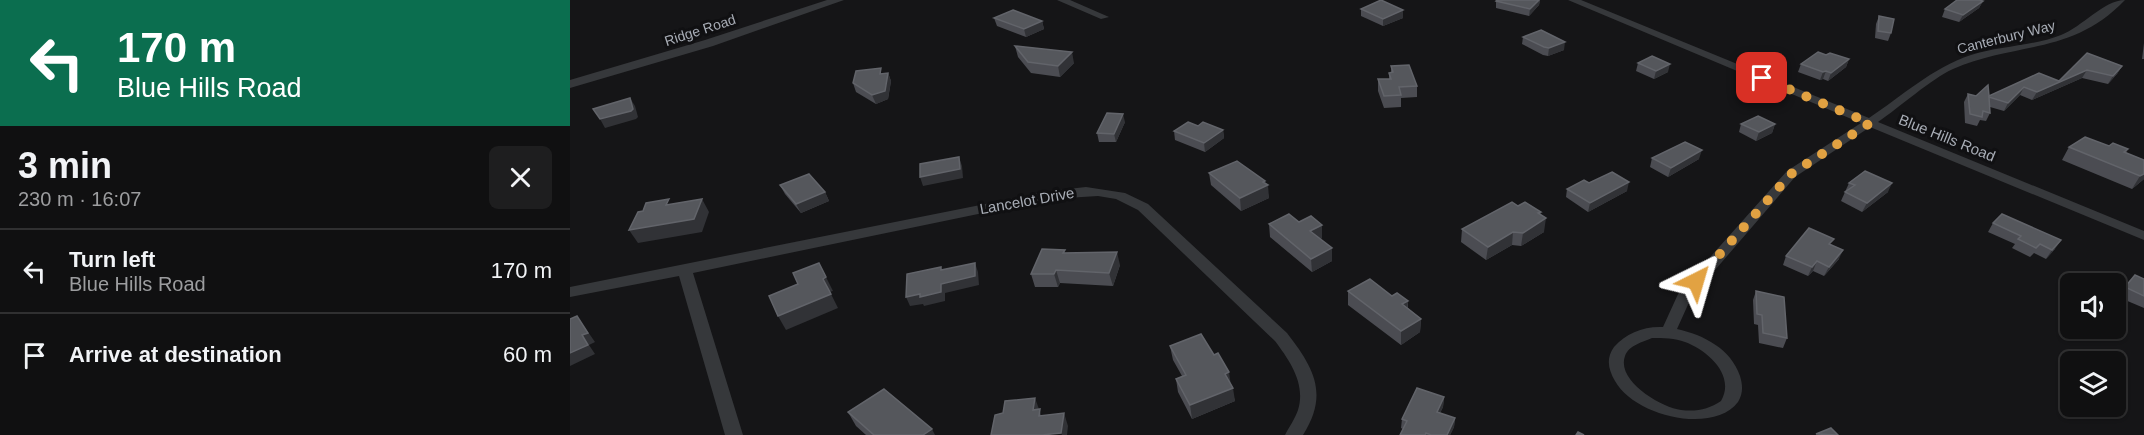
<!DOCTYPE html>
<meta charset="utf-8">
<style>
body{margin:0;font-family:Arial,sans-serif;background:#1e1e1f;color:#f1f3f6;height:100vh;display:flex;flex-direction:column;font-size:22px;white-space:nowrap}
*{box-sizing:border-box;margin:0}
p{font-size:20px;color:#9c9d9f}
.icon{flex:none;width:33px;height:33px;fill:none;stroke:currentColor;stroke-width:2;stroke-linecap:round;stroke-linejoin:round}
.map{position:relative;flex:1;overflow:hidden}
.drawer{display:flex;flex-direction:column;background:#101011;width:570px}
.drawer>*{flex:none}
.banner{background:#0b6e4f;color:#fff;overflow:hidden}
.tools{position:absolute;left:1490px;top:273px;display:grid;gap:12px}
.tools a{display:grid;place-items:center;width:66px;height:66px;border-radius:9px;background:#101011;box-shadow:0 2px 4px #0004,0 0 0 2px #303031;font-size:30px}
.pin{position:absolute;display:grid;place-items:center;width:51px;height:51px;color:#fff;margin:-26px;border-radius:12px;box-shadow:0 3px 9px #0006}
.me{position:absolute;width:66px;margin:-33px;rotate:40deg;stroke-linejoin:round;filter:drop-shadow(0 0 4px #0008)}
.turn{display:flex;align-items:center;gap:21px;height:126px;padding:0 18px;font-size:27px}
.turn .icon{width:78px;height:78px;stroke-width:2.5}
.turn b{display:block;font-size:42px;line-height:51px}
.round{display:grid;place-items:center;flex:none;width:63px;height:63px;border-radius:9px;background:#1e1e1f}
.headline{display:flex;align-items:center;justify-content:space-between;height:102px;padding:0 18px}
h1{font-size:36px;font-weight:600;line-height:45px}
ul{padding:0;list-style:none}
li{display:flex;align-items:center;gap:18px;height:84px;padding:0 18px;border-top:2px solid #303031}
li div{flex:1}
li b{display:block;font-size:22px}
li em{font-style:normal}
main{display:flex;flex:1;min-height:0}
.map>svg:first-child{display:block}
</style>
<main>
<section class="drawer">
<div class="banner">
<div class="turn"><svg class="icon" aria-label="left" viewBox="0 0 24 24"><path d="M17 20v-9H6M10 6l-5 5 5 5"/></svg><div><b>170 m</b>Blue Hills Road</div></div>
</div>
<div class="headline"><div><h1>3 min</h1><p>230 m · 16:07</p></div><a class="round"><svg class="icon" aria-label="close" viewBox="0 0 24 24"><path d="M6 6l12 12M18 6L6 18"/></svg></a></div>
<ul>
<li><svg class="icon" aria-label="left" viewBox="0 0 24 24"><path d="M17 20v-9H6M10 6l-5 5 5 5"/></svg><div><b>Turn left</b><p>Blue Hills Road</p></div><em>170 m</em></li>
<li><svg class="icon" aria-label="arrive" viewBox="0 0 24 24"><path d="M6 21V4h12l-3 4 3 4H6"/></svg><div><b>Arrive at destination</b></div><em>60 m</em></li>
</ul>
</section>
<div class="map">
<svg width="1574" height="435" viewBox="0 0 1574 435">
<rect width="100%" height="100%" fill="#151517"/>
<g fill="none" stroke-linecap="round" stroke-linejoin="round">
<g fill="#36383b" fill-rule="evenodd">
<polygon points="487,0 500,0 539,17 531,19"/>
<path d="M 998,0 L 1011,0 L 1299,118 C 1332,96 1362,68 1401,55 C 1430,46 1463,46 1491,35 C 1512,27 1534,0 1555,0 C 1503,55 1445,42 1383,69 C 1361,79 1330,107 1308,122 L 1574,231 L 1574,240 L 1300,127 L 1225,177 L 1121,298 L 1107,329 C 1134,335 1161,349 1170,376 C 1173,386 1173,394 1168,402 C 1143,435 1064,416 1045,381 C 1038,369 1036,358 1044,347 C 1056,333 1074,326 1093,327 L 1109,292 L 1217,171 L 1291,123 ZM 1082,338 C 1093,338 1105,338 1115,342 C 1137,350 1166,375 1151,401 C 1139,409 1127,412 1111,410 C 1091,407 1046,381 1055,356 C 1059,345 1073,342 1082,338 Z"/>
<path d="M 516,187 L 555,193 L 578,204 L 717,333 C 744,368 759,394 733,435 L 715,435 C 719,427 725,419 728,410 C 736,384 720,361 705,341 L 568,210 L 546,199 L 528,196 L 480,199 L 123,273 L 173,435 L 155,435 L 109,276 L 0,297 L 0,287 L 480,191 Z"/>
</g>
<polygon fill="#36383b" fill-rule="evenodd" points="257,0 274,0 143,46 0,88 0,80 135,40"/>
</g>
<g fill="#4b4c52">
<polygon points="927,0 970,0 969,5 959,16 926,8 926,1"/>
<polygon points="1413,1 1409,8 1389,22 1372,17 1375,9"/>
<polygon points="791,9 833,10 833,18 813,26 791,16"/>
<polygon points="1309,16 1321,33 1318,41 1305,38 1306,24"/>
<polygon points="424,18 472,21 474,29 456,37 427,26"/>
<polygon points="953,37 994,50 978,56 973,55 952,44"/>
<polygon points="1574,43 1574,59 1572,59"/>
<polygon points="445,46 504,63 490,77 461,73 448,57"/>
<polygon points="1517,53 1552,66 1547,74 1538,84 1512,78 1462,100 1450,95 1434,111 1420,107 1420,113 1416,121 1410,120 1407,126 1395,123 1394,102 1398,94 1406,96 1419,96 1469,73 1489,81"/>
<polygon points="1256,55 1279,59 1276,67 1258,81 1253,79 1250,80 1228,72 1231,64"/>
<polygon points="1068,63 1098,72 1084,79 1066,71"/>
<polygon points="821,66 847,86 847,97 831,98 831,107 814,108 808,91 808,79 819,79 819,73 821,73"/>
<polygon points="313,73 318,73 321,81 318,99 306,104 286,92 283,83"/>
<polygon points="555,122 546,142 529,142 527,133"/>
<polygon points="1171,124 1205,124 1202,133 1186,141 1169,132"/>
<polygon points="628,126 653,130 654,138 635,152 605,140 604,131"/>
<polygon points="1539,146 1558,149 1556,153 1574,179 1562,189 1492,160 1499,147"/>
<polygon points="1082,158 1129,159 1098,177 1080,167"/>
<polygon points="639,173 696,184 699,198 671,211 641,185"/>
<polygon points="1019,183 1057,191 1018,212 996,197 997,189"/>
<polygon points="1279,183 1318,192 1292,212 1271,201"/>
<polygon points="210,185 255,192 259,201 231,213 215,194"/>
<polygon points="948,206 971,212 970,215 974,232 951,246 942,245 916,260 891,242 892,229"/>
<polygon points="729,222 752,225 752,238 750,239 762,261 742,272 700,237 699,224"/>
<polygon points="1423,223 1485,249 1476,259 1464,253 1460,257 1442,248 1445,244 1418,232"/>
<polygon points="1261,244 1269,259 1254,276 1243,271 1238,276 1213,265 1216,256"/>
<polygon points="496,253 550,265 543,286 490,283 488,287 465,287 461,274"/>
<polygon points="1565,275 1574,279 1574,308 1548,297"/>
<polygon points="778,291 838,301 838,308 851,319 850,332 831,345 778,305"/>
<polygon points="1186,291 1217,338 1213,348 1189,343 1188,325 1184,324 1183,300"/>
<polygon points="600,346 660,384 665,401 622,419 608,392 606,379 612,376 603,360"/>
<polygon points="874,397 873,407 870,413 885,418 884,427 880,435 830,435 833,429 831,428 832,419"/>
<polygon points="278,412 365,435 296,435 286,426"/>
</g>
<g fill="#313236">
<polygon points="969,0 970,0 969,5 959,16 960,9"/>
<polygon points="1413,1 1409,8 1389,22 1393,15"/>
<polygon points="833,10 833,18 813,26 813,19"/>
<polygon points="472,21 474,29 456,37 454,29"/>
<polygon points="995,42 994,50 978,56 979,48"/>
<polygon points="502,52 504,63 490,77 488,66"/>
<polygon points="1279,59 1276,67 1258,81 1261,73"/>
<polygon points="1100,64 1098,72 1084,79 1086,71"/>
<polygon points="1552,66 1547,74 1538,84 1543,76"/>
<polygon points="1517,70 1512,78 1462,100 1467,92"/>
<polygon points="1256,71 1253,79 1250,80 1253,72"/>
<polygon points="318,73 321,81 318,99 306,104 302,95"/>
<polygon points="1454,87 1450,95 1434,111 1438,103"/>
<polygon points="60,98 65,106 68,117 66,119 35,128 30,119"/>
<polygon points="553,114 555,122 546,142 544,134"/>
<polygon points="1205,124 1202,133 1186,141 1189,132"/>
<polygon points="653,130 654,138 635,152 634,143"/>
<polygon points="1132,150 1129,159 1098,177 1101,168"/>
<polygon points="389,157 392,166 393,178 353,186 350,177"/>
<polygon points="1574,174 1574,179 1562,189 1570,176"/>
<polygon points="695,181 696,186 698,185 699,198 671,211 670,198"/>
<polygon points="1059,182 1057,191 1018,212 1020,203"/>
<polygon points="1322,183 1318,192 1292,212 1297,203"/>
<polygon points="255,192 259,201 231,213 226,204"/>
<polygon points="132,199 139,212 132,232 68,243 59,230"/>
<polygon points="971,212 969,223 976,218 974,232 951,246 953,233 968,213"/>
<polygon points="752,225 752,238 741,244 740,231"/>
<polygon points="943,232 942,245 916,260 918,247"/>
<polygon points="1491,240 1485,249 1476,259 1482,250"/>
<polygon points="762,248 762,261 742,272 741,259"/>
<polygon points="1273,250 1269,259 1254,276 1259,267"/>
<polygon points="547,252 550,265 543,286 539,273"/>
<polygon points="1247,261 1243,271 1238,276 1242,267"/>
<polygon points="405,263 408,272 409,285 375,293 375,301 354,306 353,304 340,306 336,297 371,284"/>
<polygon points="486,270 490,283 488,287 484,274"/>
<polygon points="256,277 263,291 259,292 253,279"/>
<polygon points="261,294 268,308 216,330 208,316"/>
<polygon points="838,301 837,314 832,304"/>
<polygon points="7,316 25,342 19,345 25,354 0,366 0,353 12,335"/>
<polygon points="851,319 850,332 831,345 831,331"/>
<polygon points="659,372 661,386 655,374"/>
<polygon points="663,388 665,401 622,419 620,405"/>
<polygon points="874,397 873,407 866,421 867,412"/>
<polygon points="465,398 474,423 463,410"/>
<polygon points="494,413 498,426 497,435 492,435 491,433"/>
<polygon points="885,418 884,427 880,435 877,435"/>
<polygon points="362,429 365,435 353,435"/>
</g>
<g fill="#55575c" stroke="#62646a" stroke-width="1.5">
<polygon points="811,0 833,10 813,19 791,9"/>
<polygon points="927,0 969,0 960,9 926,1"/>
<polygon points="1387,0 1409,0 1413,1 1393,15 1375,9"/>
<polygon points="443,10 472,21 454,29 424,18"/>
<polygon points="1309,16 1324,19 1321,33 1308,31"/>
<polygon points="971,30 995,42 979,48 974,47 953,37"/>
<polygon points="445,46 502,52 488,66 458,62"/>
<polygon points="1248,52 1256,55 1260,53 1279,59 1261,73 1256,71 1253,72 1231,64"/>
<polygon points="1517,53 1552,66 1543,76 1517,70 1467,92 1454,87 1438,103 1419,97 1420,113 1413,111 1412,117 1400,114 1398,94 1406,96 1418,85 1419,96 1469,73 1489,81"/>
<polygon points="1082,56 1100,64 1086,71 1068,63"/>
<polygon points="839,65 847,86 829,87 831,95 814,96 808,79 821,79 819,73 823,72 821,66"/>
<polygon points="311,68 310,74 318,73 315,91 302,95 283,83 286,71"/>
<polygon points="60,98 63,109 61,111 30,119 23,109"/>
<polygon points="537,113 553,114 544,134 527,133"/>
<polygon points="1188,116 1205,124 1189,132 1171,124"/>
<polygon points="618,122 628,126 633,122 653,130 634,143 604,131"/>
<polygon points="1515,137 1539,146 1543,143 1558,149 1554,152 1574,160 1574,174 1570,176 1499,147"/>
<polygon points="1115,142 1132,150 1101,168 1082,158"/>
<polygon points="389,157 390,169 350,177 350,164"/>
<polygon points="667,161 695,181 693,182 698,185 670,198 639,173"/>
<polygon points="1295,171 1322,183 1297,203 1275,192 1285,185 1279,183"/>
<polygon points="1042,172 1059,182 1020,203 997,189 1014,180 1019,183"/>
<polygon points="239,174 255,192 226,204 210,185"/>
<polygon points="99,199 96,205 132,199 124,219 59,230 68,212 73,211 76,203"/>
<polygon points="942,202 948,206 955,202 971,212 968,213 976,218 953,233 943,232 918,247 892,229"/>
<polygon points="719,214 729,222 741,216 752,225 740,231 762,248 741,259 699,224"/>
<polygon points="1432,214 1491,240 1482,250 1470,244 1466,248 1448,239 1451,236 1423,223"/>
<polygon points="1239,228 1264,239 1259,244 1273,250 1259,267 1247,261 1242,267 1216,256"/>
<polygon points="472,249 495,250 493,253 547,252 539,273 486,270 484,274 461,274"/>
<polygon points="249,263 256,277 253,279 261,294 208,316 199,296 228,284 223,273"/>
<polygon points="405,263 405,276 371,284 371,292 350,297 350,294 336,297 337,274 371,267 371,270"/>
<polygon points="1565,275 1574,279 1574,296 1555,287"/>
<polygon points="800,279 822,296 827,293 838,301 832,304 851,319 831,331 778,291"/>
<polygon points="1186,291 1214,297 1217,338 1193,333 1192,315 1187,314"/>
<polygon points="7,316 18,333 12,335 18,345 0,353 0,319"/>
<polygon points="631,334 644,355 648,353 659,372 655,374 663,388 620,405 606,379 616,375 600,346"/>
<polygon points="847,388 874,397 867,412 885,418 877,435 861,435 856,433 855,435 830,435 837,421 832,419"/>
<polygon points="314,389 362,429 353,435 304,435 278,412"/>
<polygon points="465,398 463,410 470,409 469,416 494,413 491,433 472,435 421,435 425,415 433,413 435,401"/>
<polygon points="1261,428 1268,435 1246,434"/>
<polygon points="1008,432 1014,435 1006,435"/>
</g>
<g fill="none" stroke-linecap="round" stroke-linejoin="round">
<polyline stroke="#e2a242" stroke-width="10" stroke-dasharray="0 18" points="1126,281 1221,174 1300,123 1192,78"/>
</g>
<g text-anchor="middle" stroke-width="6" stroke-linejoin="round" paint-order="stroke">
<g font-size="14" fill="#a8adb6" stroke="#101012">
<text transform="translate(130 30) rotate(-18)" y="5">Ridge Road</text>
<text transform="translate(1436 37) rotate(-14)" y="5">Canterbury Way</text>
</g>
<g font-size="15" fill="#a8adb6" stroke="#101012">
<text transform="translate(1377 138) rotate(22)" y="5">Blue Hills Road</text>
<text transform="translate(457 201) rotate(-10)" y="5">Lancelot Drive</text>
</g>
</g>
</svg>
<div class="tools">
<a><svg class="icon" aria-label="sound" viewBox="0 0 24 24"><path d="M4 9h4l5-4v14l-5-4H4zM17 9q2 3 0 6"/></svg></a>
<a><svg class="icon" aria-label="layers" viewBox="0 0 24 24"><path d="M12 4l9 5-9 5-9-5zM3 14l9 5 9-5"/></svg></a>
</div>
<div class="pin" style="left:1192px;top:78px;background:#d93025"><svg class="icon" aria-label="arrive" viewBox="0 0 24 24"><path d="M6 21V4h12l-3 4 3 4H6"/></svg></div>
<svg class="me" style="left:1126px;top:281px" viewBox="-20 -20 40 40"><path d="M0-17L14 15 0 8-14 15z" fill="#e2a242" stroke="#fff" stroke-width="4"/></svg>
</div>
</main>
